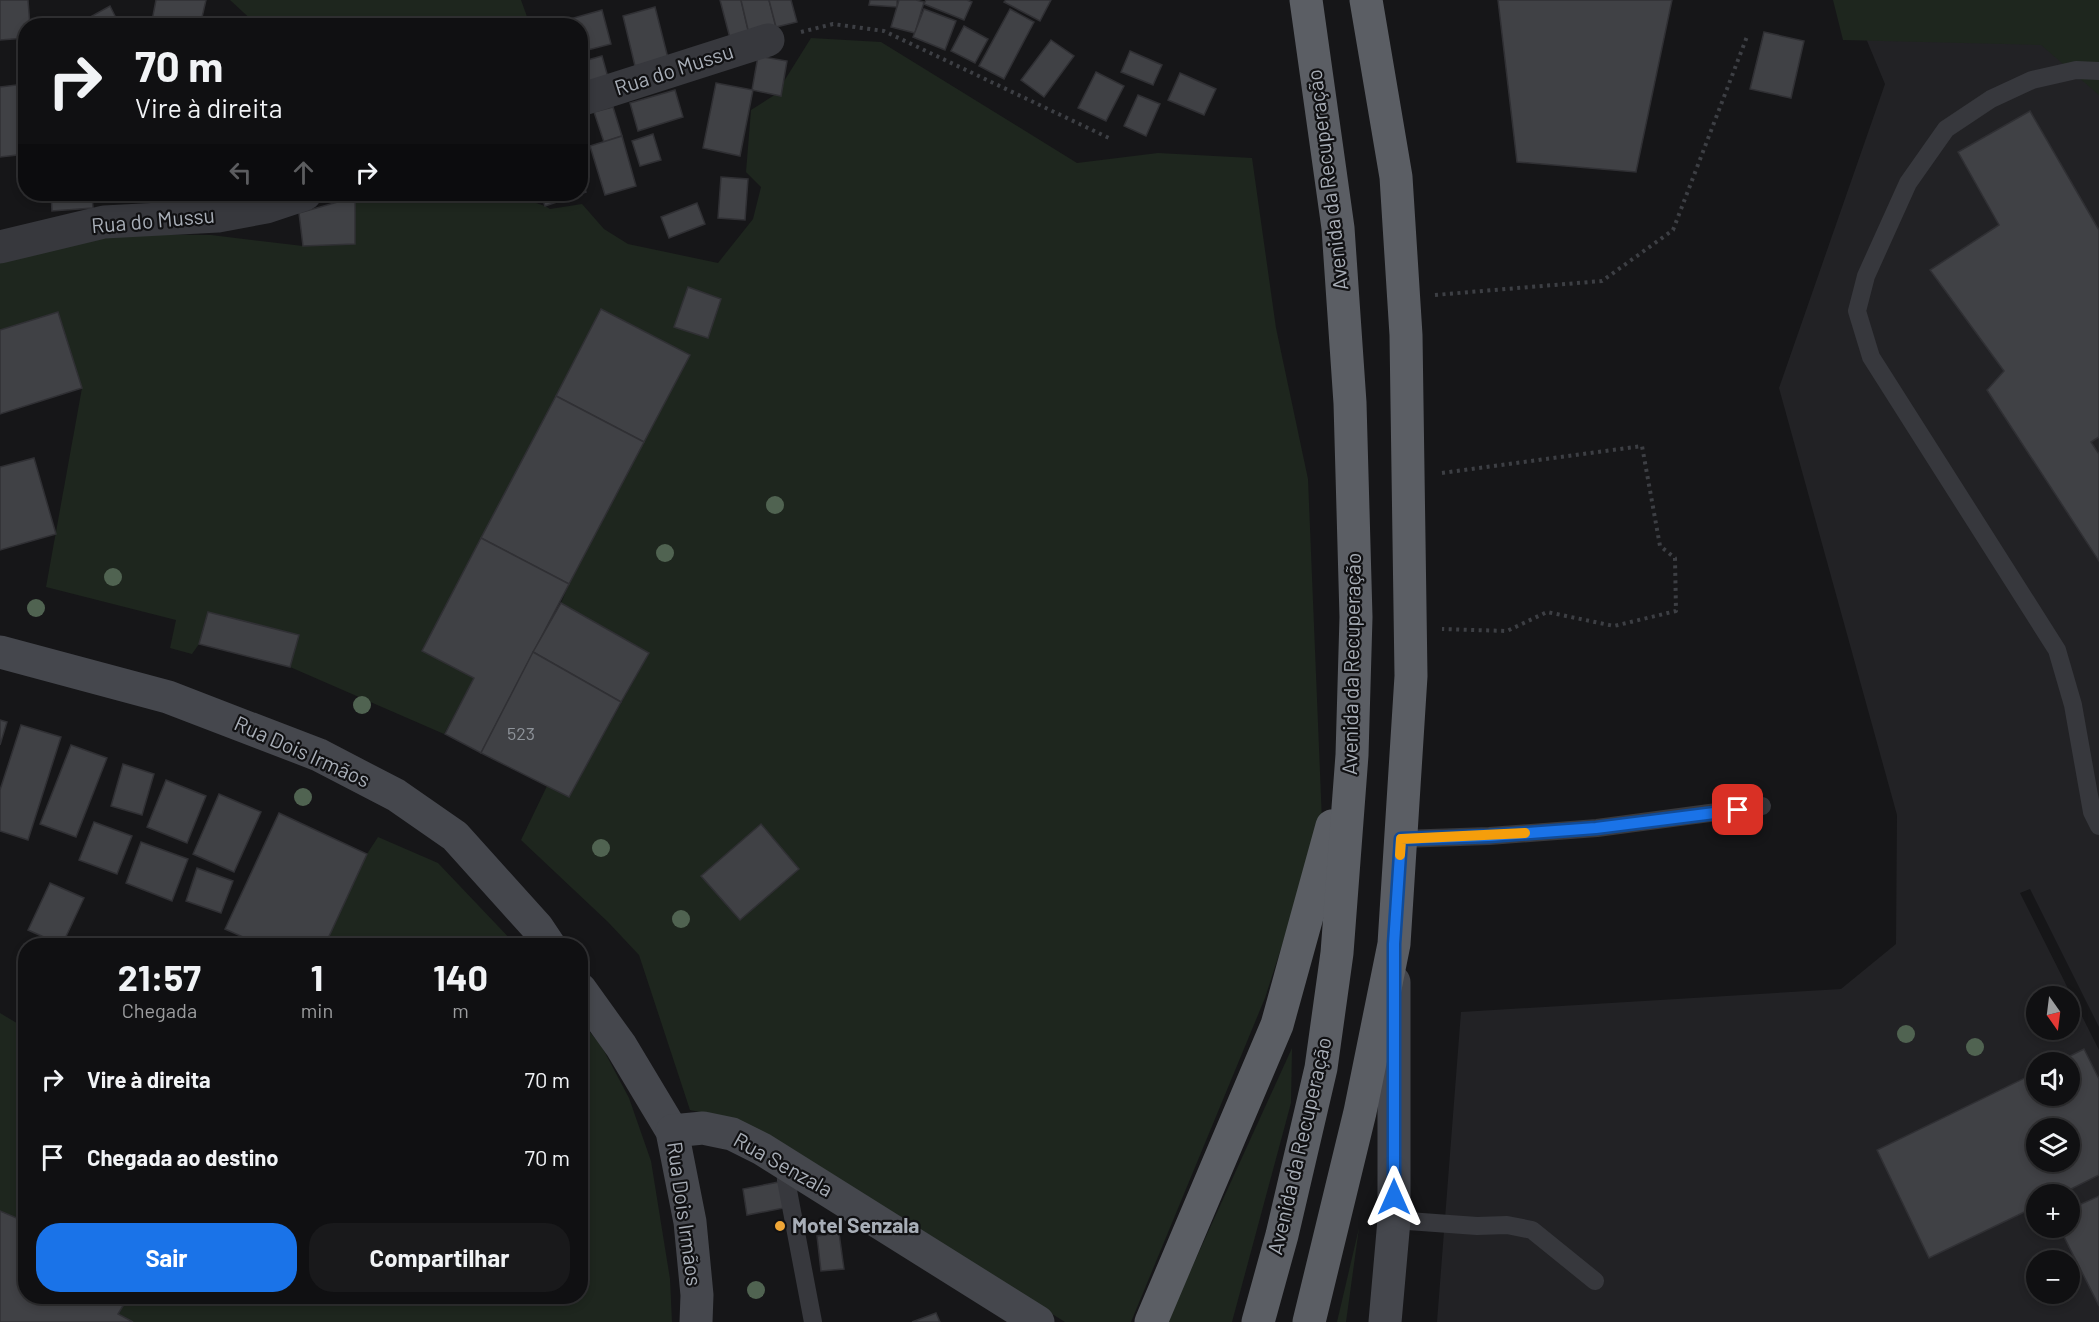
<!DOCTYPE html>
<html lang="pt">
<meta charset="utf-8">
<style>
body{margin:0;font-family:Barlow,sans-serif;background:#19191b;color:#f1f3f6;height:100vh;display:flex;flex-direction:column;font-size:22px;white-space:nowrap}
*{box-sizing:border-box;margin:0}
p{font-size:20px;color:#9c9d9f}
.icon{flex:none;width:33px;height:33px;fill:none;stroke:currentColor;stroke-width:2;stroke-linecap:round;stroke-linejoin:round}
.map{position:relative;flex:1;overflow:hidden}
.side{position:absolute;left:18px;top:938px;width:570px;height:366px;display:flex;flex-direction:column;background:#101012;border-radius:24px;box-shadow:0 3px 9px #0003,0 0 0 2px #303032}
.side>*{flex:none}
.guide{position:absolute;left:18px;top:18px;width:570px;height:183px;border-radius:24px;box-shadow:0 3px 9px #0003,0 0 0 2px #303032;background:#101012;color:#f1f3f6;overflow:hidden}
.needle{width:39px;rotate:166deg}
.fabs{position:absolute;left:2026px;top:986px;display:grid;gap:12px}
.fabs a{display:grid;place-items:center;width:54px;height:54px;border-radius:50%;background:#101012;box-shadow:0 3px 9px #0003,0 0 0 2px #303032;font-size:30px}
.pin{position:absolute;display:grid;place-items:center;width:51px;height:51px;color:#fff;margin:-26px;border-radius:12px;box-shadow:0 3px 9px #0006}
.me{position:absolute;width:66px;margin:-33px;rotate:0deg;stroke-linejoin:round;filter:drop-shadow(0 0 4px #0008)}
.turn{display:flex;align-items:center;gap:21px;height:126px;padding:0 18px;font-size:27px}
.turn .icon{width:78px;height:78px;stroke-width:2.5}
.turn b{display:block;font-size:42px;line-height:51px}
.lanes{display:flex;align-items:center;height:57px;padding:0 18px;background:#0003;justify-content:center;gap:30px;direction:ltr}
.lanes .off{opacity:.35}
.eta{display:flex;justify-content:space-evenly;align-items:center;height:102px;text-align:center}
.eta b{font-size:36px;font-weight:700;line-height:42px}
.action{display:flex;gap:12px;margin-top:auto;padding:12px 18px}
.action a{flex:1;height:69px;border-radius:24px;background:#1a73e8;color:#fff;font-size:24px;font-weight:700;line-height:69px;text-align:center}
.action a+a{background:#19191b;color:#f1f3f6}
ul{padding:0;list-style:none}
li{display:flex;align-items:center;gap:18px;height:78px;padding:0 18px}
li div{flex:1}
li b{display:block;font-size:22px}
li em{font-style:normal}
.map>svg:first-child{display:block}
</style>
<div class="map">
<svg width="2099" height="1322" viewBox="0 0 2099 1322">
<rect width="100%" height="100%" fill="#161618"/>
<path fill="#222225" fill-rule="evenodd" d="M 1850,0 L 2099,0 L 2099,1027 L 2030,889 L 2020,893 L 2099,1050 L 2099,1322 L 1437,1322 L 1461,1012 L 1841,989 L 1896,944 L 1897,815 L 1779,388 L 1885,84 ZM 2037,996 L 2070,996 L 2070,1029 L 2037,1029 ZM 2037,1062 L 2070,1062 L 2070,1095 L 2037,1095 ZM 2037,1128 L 2070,1128 L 2070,1161 L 2037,1161 ZM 2037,1194 L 2070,1194 L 2070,1227 L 2037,1227 ZM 2037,1260 L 2070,1260 L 2070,1293 L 2037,1293 Z"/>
<g fill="#1e261e">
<polygon points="230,0 521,0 530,25 257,25"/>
<polygon points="1833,0 2099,0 2099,95 2041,45 1843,40"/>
<polygon points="811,38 881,42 1077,163 1158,153 1252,158 1276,328 1308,479 1322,821 1265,998 1131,1322 1065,1322 737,1120 690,1110 639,955 608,922 521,840 547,786 569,797 649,653 561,603 569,584 689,356 601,310 422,651 474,678 444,734 290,667 298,635 208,612 199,644 192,654 170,648 176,620 46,587 82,388 58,312 0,330 0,262 88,234 211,235 303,246 355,244 355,197 518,197 545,206 550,209 582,204 604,229 628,244 718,263 753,219 761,187 746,172 751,110 776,94"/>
<polygon points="378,837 438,863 516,945 325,945 367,854"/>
<polygon points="0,1013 25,1028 26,1296 580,1296 581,1022 601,1045 629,1098 651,1161 670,1279 672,1322 0,1322"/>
<polygon points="1292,1048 1291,1103 1232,1322 1167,1322"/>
<polygon points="1359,1228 1346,1322 1337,1322"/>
</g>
<g fill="#404145" stroke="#303034" stroke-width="1.5" fill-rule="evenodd">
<polygon points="0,0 28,0 30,26 26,26 26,38 0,40"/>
<polygon points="156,0 206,0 200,26 151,26"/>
<polygon points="720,0 741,0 749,34 730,38"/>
<polygon points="741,0 769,0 776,27 749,34"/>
<polygon points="769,0 791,0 797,22 776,27"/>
<polygon points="870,0 897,0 897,7 869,5"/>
<polygon points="899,0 916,0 924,2 915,33 891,27"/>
<polygon points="926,0 967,0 972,2 964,20 924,4"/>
<polygon points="1006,0 1051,0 1040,21 1004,2"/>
<polygon points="1498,0 1672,0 1636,172 1517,162"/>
<polygon points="110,6 120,26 74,26"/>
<polygon points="655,7 668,58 635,66 623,16"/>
<polygon points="924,9 956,21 945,50 913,37"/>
<polygon points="1010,9 1034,22 1004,79 979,66"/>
<polygon points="602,10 611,44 580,52 580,26 564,26 563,21"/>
<polygon points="964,26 988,39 975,63 951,51"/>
<polygon points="1764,32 1804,41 1791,98 1750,89"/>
<polygon points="1051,40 1074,56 1044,97 1021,80"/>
<polygon points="1130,51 1162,65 1153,85 1121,72"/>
<polygon points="602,56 609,81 580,89 580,62"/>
<polygon points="758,56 787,61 781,96 752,90"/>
<polygon points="1096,72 1124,86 1106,121 1078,108"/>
<polygon points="1180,73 1216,89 1204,115 1168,100"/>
<polygon points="716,83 753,90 740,156 703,148"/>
<polygon points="24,84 26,154 0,157 0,87"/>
<polygon points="675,90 683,117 638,131 630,103"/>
<polygon points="1138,95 1160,104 1146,136 1124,126"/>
<polygon points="613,107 622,136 604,142 594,112"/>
<polygon points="2030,111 2099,230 2099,437 2091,442 2099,454 2099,561 1987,390 2004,371 1930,270 1999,225 1958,152"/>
<polygon points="653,134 661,160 640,166 632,141"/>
<polygon points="622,136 636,186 605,195 590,146"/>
<polygon points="580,175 586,192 545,206 541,194 580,194"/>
<polygon points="721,177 748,179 745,220 718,218"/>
<polygon points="51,194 92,194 93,208 52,211"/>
<polygon points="183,194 215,194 203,209"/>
<polygon points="355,197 355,244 303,246 299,213"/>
<polygon points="697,203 705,224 669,238 661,217"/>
<polygon points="688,287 721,299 708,338 674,327"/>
<polygon points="601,309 690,355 644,442 556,396"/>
<polygon points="58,312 82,388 0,414 0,330"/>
<polygon points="556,396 644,442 569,584 481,538"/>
<polygon points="34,458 56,534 0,550 0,467"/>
<polygon points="481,538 569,584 481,753 445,734 474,678 422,651"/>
<polygon points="561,603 649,653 621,702 533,652"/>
<polygon points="208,612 299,635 290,667 199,644"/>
<polygon points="533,652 621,702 569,797 481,753"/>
<polygon points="0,720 7,722 0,745"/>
<polygon points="21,725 61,737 28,840 0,831 0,790"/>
<polygon points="71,745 107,758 76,837 40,824"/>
<polygon points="123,764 154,774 142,815 111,806"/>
<polygon points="166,780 206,796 187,843 147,827"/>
<polygon points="219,794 261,812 234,872 193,854"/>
<polygon points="279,813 367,854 325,945 261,945 225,929"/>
<polygon points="94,822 132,836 117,874 79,860"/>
<polygon points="761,824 799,869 740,920 701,876"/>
<polygon points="141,842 188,859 172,901 126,883"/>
<polygon points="197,868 233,881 221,913 186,901"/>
<polygon points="50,883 84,898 62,945 28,930"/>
<polygon points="134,937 147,945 129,945"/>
<path d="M 2084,1049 L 2099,1079 L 2099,1175 L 2061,1194 L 2037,1194 L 2037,1206 L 1929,1258 L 1877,1150 L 2037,1072 L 2037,1095 L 2070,1095 L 2070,1062 L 2058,1062 ZM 2037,1128 L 2070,1128 L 2070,1161 L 2037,1161 Z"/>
<polygon points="779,1182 784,1208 747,1215 743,1189"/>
<polygon points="2099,1196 2099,1306 2059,1227 2070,1227 2070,1209"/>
<polygon points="0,1211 26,1222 26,1296 129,1296 118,1314 133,1322 0,1322"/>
<polygon points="839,1233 844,1269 821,1271 817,1236"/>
<polygon points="936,1313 940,1322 912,1322"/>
</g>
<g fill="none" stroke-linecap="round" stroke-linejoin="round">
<g stroke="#3d3f44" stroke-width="4" stroke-dasharray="3 4.5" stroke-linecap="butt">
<polyline points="801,32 833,24 884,31 1109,138"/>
<polyline points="1435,295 1602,281 1673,230 1748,34"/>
<polyline points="1442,473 1642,446 1660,546 1675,558 1676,611 1614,626 1547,612 1507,631 1442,629"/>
</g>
<g stroke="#37383d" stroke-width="18">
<polyline points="2099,71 2076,70 2032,80 1991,99 1946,129 1908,183 1866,276 1857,311 1871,357 2057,650 2073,705 2092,812 2099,826"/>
<polyline points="1401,839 1489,836 1597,828 1762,806"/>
<polyline points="785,1163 786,1180 813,1322"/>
<polyline points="1394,1220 1477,1226 1507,1225 1532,1230 1595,1281"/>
</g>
<g stroke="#37383d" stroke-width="33">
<polyline points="580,100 768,40"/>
<polyline points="0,247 104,222 218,216 266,207 305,194"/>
</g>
<g stroke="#45474d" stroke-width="33">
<polyline points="0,652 168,697 319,755 396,795 455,836 537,927 549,945"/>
<polyline points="580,989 621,1046 672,1131 690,1222 697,1295 696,1322"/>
<polyline points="672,1131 703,1128 732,1134 762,1149 1038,1322"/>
<polyline points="1385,1322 1394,1220 1394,982"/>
</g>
<g stroke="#5b5e64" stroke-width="33">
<polyline points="1151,1322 1277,1025 1332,826"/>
<polyline points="1258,1322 1282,1235 1321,1068 1337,953 1352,755 1356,617 1350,403 1338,228 1306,0"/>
<polyline points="1309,1322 1360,1112 1394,944 1411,676 1406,335 1396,177 1366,0"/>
</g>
</g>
<g fill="#506351">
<circle cx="775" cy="505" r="9"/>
<circle cx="665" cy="553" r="9"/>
<circle cx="113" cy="577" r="9"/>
<circle cx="36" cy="608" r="9"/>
<circle cx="362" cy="705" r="9"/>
<circle cx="303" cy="797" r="9"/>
<circle cx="601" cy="848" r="9"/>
<circle cx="681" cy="919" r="9"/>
<circle cx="1906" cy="1034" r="9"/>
<circle cx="1975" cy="1047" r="9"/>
<circle cx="756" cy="1290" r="9"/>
</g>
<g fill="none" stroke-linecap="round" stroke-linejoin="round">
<g stroke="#114b97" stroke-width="15">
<polyline id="route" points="1394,1197 1394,944 1401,839 1489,836 1596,828 1738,810"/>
</g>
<use href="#route" stroke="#1a73e8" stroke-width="10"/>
<polyline stroke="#f59e0b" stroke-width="10" points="1400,855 1401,839 1525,833"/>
</g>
<circle fill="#efa637" stroke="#111113" stroke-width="2" cx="780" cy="1226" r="6"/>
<g text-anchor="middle" stroke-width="4.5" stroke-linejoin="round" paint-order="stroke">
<g font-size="18" fill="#8e939a">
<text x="521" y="740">523</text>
</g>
<g font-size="21" fill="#a8aeb7" stroke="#111113">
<text transform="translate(674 70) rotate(-18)" y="7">Rua do Mussu</text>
<text transform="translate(1328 180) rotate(-97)" y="7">Avenida da Recuperação</text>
<text transform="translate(153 221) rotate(-5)" y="7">Rua do Mussu</text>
<text transform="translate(1352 664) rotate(-89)" y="7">Avenida da Recuperação</text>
<text transform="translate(302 752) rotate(24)" y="7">Rua Dois Irmãos</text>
<text transform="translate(1300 1146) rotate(-77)" y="7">Avenida da Recuperação</text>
<text transform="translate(783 1165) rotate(29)" y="7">Rua Senzala</text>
<text transform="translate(684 1214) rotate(82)" y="7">Rua Dois Irmãos</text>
</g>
<g font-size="21" font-weight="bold" fill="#a8aeb7" stroke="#111113" text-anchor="start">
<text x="792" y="1233">Motel Senzala</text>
</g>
</g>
</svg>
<div class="fabs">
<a><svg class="needle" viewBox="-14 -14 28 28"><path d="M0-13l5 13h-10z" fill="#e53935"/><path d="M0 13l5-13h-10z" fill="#9c9d9f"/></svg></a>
<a><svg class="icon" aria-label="sound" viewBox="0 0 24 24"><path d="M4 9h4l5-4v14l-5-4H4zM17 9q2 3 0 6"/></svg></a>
<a><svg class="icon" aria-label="layers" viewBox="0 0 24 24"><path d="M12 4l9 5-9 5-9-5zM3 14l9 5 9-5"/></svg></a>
<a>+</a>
<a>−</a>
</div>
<div class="pin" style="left:1738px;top:810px;background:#d93025"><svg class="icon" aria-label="arrive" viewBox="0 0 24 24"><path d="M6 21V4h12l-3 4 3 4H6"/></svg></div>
<svg class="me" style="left:1394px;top:1197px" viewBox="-20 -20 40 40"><path d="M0-17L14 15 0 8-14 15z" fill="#1a73e8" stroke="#fff" stroke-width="4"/></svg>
<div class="guide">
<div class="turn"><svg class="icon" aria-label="right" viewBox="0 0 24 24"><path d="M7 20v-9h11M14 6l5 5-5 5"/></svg><div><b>70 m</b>Vire à direita</div></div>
<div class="lanes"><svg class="icon off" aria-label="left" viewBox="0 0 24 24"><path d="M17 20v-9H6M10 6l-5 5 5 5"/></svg><svg class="icon off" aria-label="ahead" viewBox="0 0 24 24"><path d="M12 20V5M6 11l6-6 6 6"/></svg><svg class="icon" aria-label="right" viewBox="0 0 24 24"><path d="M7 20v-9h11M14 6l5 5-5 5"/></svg></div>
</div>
<section class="side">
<div class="eta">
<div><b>21:57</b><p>Chegada</p></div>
<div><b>1</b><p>min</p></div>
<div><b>140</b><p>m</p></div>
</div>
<ul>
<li><svg class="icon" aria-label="right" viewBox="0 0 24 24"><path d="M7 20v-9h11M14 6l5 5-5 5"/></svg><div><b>Vire à direita</b></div><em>70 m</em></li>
<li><svg class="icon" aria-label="arrive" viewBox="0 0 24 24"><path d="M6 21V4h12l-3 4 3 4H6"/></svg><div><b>Chegada ao destino</b></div><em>70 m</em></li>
</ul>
<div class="action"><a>Sair</a><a>Compartilhar</a></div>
</section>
</div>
